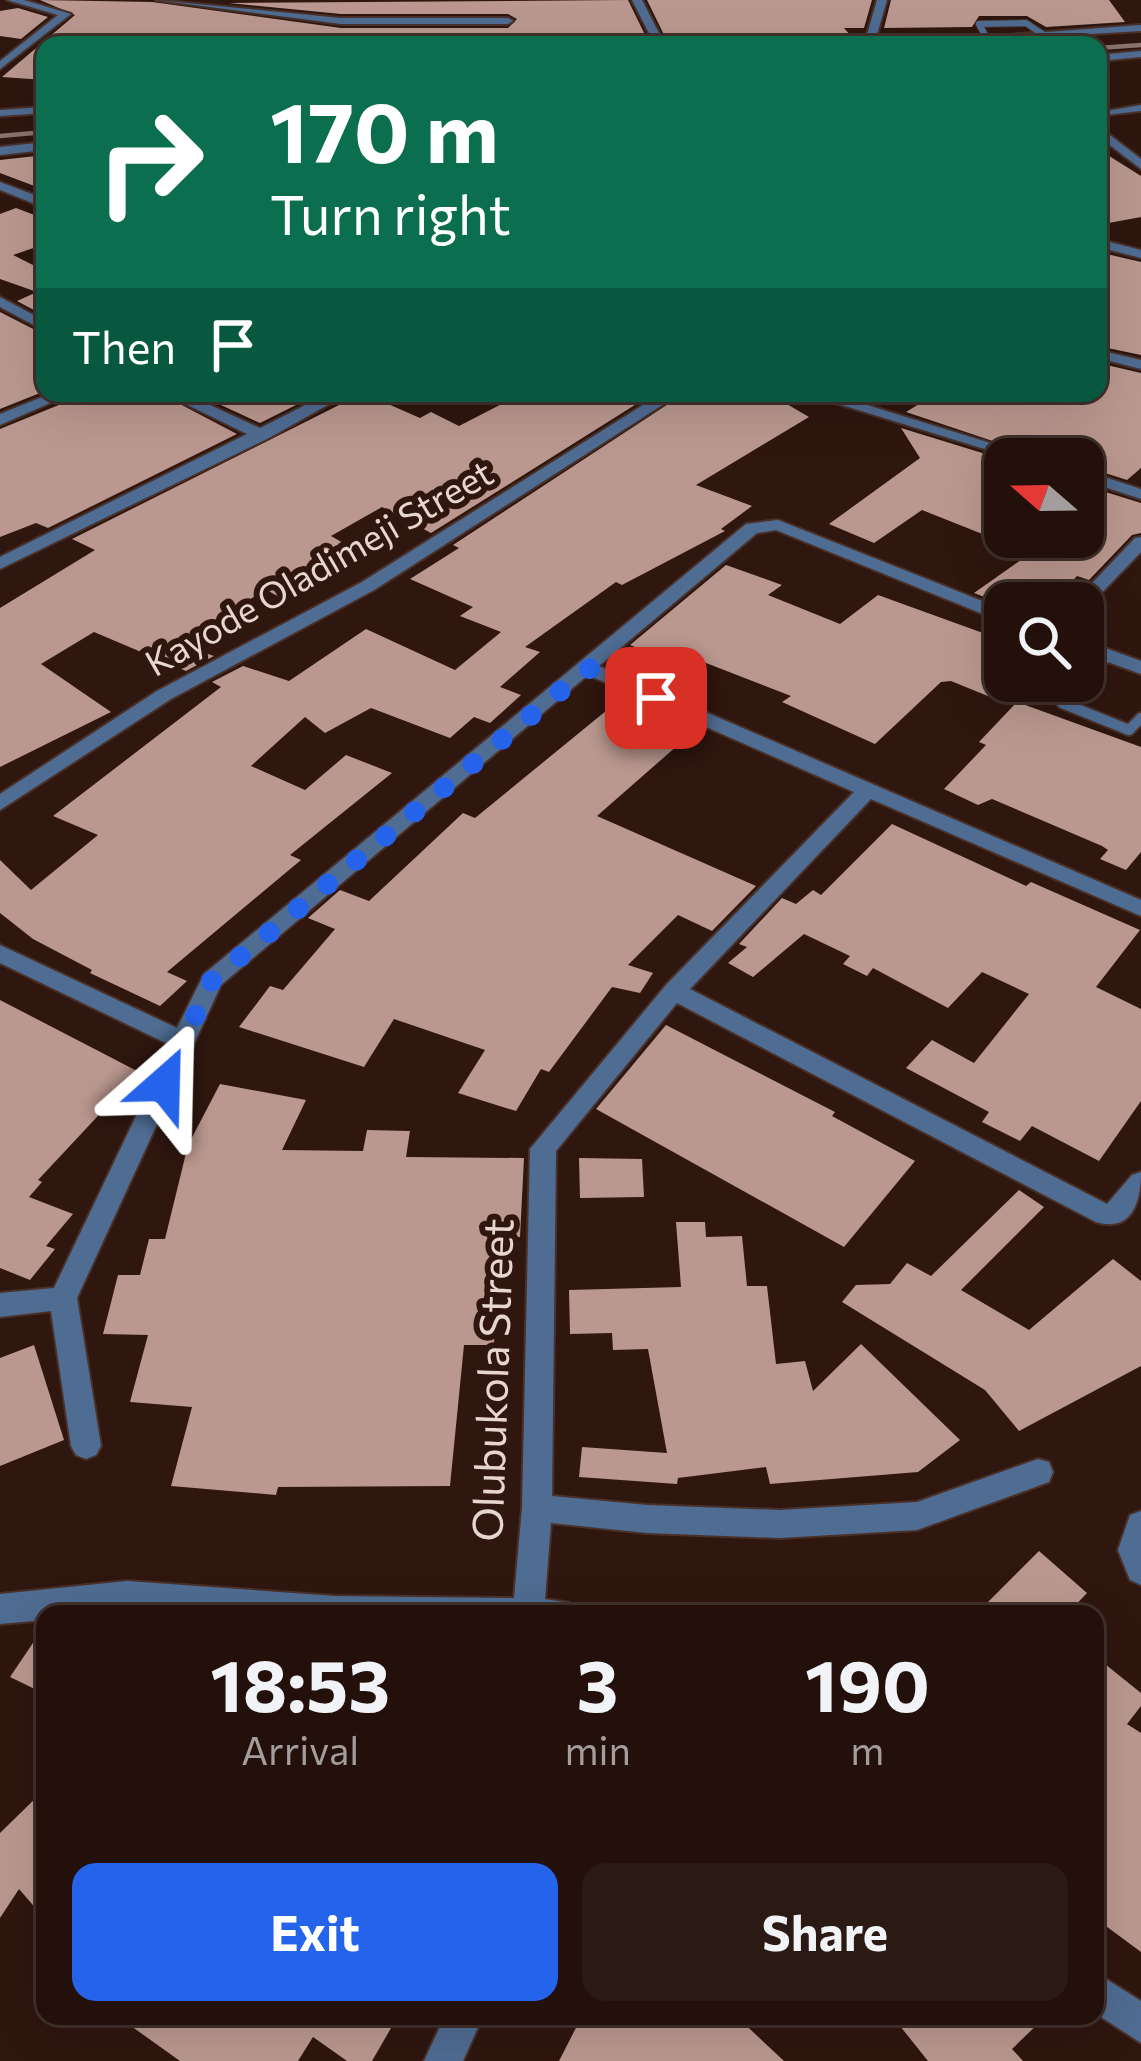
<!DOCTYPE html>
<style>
body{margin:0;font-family:Commissioner,sans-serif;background:#2b1914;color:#f1f3f6;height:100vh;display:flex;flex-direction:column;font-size:45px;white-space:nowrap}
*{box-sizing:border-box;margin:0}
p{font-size:39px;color:#a39d9d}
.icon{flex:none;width:66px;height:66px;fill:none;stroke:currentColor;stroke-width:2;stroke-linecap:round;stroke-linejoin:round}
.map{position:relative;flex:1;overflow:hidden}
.details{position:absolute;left:36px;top:1605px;width:1068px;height:420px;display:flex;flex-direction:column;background:#23100b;border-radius:24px;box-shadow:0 12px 48px #0002,0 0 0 3px #40302c}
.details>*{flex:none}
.guide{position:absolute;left:36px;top:36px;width:1071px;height:366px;border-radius:24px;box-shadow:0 12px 48px #0002,0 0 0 3px #40302c;background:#0b6e4f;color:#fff;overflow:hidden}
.needle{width:78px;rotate:290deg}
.controls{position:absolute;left:984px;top:438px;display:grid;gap:24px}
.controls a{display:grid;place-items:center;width:120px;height:120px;border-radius:24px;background:#23100b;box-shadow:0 12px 48px #0002,0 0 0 3px #40302c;font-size:60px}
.pin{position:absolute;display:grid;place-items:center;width:102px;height:102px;color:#fff;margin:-51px;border-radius:24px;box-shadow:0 6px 18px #0006}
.me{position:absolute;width:132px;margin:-66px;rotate:25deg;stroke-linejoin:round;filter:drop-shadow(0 0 9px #0008)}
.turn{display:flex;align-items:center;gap:42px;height:252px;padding:0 36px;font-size:54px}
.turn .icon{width:156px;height:156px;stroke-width:2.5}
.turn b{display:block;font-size:84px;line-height:102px}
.then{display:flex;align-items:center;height:114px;padding:0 36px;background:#0003;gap:24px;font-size:45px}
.eta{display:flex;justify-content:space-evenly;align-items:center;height:204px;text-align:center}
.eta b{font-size:72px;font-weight:700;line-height:84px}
.primary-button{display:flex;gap:24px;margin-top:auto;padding:24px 36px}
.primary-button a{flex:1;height:138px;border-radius:24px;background:#2563eb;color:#fff;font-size:48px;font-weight:700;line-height:138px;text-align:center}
.primary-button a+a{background:#2b1914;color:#f1f3f6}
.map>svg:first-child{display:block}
</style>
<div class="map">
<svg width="1141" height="2061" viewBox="0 0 1141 2061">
<rect width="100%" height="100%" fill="#2f160f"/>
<g fill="#ba988f">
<polygon points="40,0 152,2 341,28 508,28 517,19 508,14 341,14 229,3 628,0 650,45 45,45 45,80 2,77 75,15"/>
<polygon points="647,0 872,0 864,28 844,28 850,35 701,45 669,45"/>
<polygon points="891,0 1109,0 1125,22 1046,27 1027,16 979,16 972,27 884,28"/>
<polygon points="18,8 48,17 21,39 0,36 0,11"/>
<polygon points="1098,149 1141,176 1141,217 1098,225"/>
<polygon points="45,155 45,190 0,173 0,160"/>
<polygon points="16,208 45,219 45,244 13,255 45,271 45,316 17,301 37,292 0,279 0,214"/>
<polygon points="1098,252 1141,262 1141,355 1098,346 1098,324 1103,323 1098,320"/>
<polygon points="0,312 45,335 45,391 0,409"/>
<polygon points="1098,363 1141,373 1141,468 1127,480 1083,466 1088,456 1081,447 1070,452 1066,459 1046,459 906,412 937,393 1098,393"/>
<polygon points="88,393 159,393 237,434 48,528 36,523 0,537 0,429"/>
<polygon points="195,393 275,393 298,404 260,423"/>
<polygon points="363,393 420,418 431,412 459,426 523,393 654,393 431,533 382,507 331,536 366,556 286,601 265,589 184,646 214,656 186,671 94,632 41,664 111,712 0,767 0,608 95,550 72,539"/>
<polygon points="685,393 768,393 809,417 696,485 752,506 721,529 725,531 622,585 616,582 525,647 540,652 500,687 521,695 490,723 474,717 450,738 371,708 325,733 305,717 251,766 305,790 346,755 392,773 290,855 301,860 167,972 187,981 160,1006 90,973 92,970 33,939 0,913 0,860 31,890 98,835 53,816 221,687 212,682 243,666 289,681 366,629 455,670 501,632 460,616 473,607 410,579 459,548 453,545"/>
<polygon points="901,428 1005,460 1005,543 922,510 874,543 829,524 920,458"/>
<polygon points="1083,485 1141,503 1141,533 1132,535 1089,580 1077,576 1051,603 1000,603 974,593 1048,541 1083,537"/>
<polygon points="726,565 782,585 768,595 840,624 878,595 1005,641 1005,703 951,681 941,682 875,744 782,702 791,696 688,656 679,664 630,645"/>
<polygon points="1017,702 1141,747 1141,852 1126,870 1100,859 1108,850 1102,846 992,799 978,805 944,789 986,745 979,742"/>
<polygon points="612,706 686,738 597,816 756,886 712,931 678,915 628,965 653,973 640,993 612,987 549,1072 541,1069 516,1111 458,1093 485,1050 394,1019 364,1067 239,1027 270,986 283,990 335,929 308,918 340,890 369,901 463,813 475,818"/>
<polygon points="892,824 1026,886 1031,882 1140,930 1096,987 1141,1009 1141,1101 1099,1161 1032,1126 1020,1141 982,1122 989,1112 906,1068 932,1040 974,1063 1029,994 982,972 948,1008 873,968 867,976 843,964 850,956 804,934 753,977 728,963 747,947 739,944 782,898 796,904 813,890 821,895"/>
<polygon points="0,1000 139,1072 38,1180 42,1182 29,1197 73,1214 46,1246 55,1249 30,1280 0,1268"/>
<polygon points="666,1025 835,1112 832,1116 915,1161 844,1247 596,1109"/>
<polygon points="220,1084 306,1100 282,1150 363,1151 367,1130 410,1131 406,1157 524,1158 520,1237 498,1236 494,1345 464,1345 450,1486 278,1487 276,1495 171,1486 192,1407 130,1402 148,1335 103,1334 118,1275 140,1275 149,1239 165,1239 188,1145"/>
<polygon points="579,1158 642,1159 644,1197 580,1198"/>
<polygon points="1019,1190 1044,1207 961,1290 1029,1330 1113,1259 1141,1281 1141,1366 1019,1431 985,1390 842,1302 856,1285 890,1284 907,1263 931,1276"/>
<polygon points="676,1222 705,1222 706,1237 742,1236 747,1286 767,1286 776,1364 805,1361 813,1391 861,1344 960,1440 918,1472 770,1484 766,1467 678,1478 677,1484 579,1477 582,1447 667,1453 648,1349 613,1350 612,1333 570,1334 569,1290 681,1287"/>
<polygon points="34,1345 64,1440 0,1466 0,1358"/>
<polygon points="1039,1551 1087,1593 1067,1614 976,1614"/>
<polygon points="45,1625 45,1694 10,1677"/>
<polygon points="1095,1656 1141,1693 1141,1706 1127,1724 1141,1733 1141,1952 1095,1918"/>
<polygon points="45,1789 45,1919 19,1889 0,1918 0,1833"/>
<polygon points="117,2016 398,2016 372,2061 347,2061 313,2037 298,2061 180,2061"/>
<polygon points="582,2016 736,2016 784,2061 559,2061"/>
<polygon points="892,2016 1046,2016 1012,2049 1023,2061 928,2061"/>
</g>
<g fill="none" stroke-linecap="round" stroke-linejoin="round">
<g stroke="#49312a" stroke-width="8">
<polyline id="service-far2" points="987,39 979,24 1026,23 1044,35"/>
</g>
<g stroke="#49312a" stroke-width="12">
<polyline id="service-far1" points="1075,459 1079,456"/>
</g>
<g stroke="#49312a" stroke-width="14">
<g id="service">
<polyline points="1083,681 1062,703 1129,730 1141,718"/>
<polyline points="1083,681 1108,655"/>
</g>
</g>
<g stroke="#49312a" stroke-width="4">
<g id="minor">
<polygon points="7,0 24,0 71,14 0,69 0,61 58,15"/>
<polygon points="156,0 341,18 508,18 513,21 508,24 341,24"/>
<polygon points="632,0 642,0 665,45 655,45"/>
<polygon points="877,0 887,0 874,45 864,45"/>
<polygon points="1141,25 1141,31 907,45 912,42"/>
<polygon points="1141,51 1141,57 1098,61 1098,55"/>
<polygon points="1141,105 1141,111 1106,115 1100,112"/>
<polygon points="45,107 45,113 0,116 0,110"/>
<polygon points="1098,126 1141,159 1141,169 1098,136"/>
<polygon points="45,142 45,150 0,155 0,147"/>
<polygon points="0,182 45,199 45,208 0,190"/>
<polygon points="1098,239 1141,250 1141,258 1098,247"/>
<polygon points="0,297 45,321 45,331 0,307"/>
<polygon points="1098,350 1141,360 1141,369 1098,358"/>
<polygon points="52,393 73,393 0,425 0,414"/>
<polygon points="163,393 184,393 260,428 329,393 349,393 269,438 0,569 0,557 247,434"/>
<polygon points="662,393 681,393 374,590 171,699 0,810 0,794 157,691 362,582"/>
<polygon points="803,393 828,393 1042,459 1017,459"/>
<polygon points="1083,470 1141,489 1141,499 1083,480"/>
<path d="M 778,520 L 1005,610 L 1005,623 L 776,530 L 757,533 L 599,666 L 1141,900 L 1141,916 L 871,799 L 690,989 L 1107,1204 L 1132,1175 L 1141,1172 C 1141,1200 1133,1233 1096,1222 L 677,1003 L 556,1151 L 552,1496 L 647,1505 L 780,1510 L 917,1502 L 1038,1459 L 1049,1462 L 1053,1472 L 1049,1482 L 917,1530 L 780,1538 L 647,1533 L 551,1523 L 545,1599 L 570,1603 L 575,1614 L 45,1614 L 45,1620 L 0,1624 L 0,1594 L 127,1581 L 335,1596 L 514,1598 L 522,1508 L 530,1149 L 666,985 L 854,792 L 588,675 L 221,985 L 77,1298 L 101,1446 L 96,1455 L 86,1459 L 76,1455 L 71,1446 L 51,1311 L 0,1317 L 0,1293 L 54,1288 L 170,1045 L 0,963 L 0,945 L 177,1028 L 204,974 L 746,524 Z"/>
<polygon points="1141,537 1141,552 1088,607 1073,603 1135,538"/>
<polygon points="1083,640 1141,661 1141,674 1083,653"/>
<polygon points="1141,1511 1141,1585 1130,1580 1118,1550 1130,1515"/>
<polygon points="1095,1972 1141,2001 1141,2043 1095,2013"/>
<polygon points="445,2016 483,2016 463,2061 424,2061"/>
</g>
</g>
<use href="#service-far2" stroke="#4f6c92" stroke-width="6"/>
<use href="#service-far1" stroke="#4f6c92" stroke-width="9"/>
<use href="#service" stroke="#4f6c92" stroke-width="10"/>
<use href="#minor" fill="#4f6c92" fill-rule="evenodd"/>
<g stroke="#89736d" stroke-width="4.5">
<polyline points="1098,48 1141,45"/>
<polyline points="0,136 45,132"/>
</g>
</g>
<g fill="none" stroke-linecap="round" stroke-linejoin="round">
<polyline stroke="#2563eb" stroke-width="21" stroke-dasharray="0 37.8" points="164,1084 212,980 588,668 656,698"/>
</g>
<g text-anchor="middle" stroke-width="12" stroke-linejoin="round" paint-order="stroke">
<g font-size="36" fill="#e7d5d0" stroke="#2f160f">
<text transform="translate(319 568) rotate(-30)" y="13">Kayode Oladimeji Street</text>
</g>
<g font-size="42" fill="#e7d5d0" stroke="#2f160f">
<text transform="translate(493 1380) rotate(-88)" y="15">Olubukola Street</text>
</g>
</g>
</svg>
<div class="controls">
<a><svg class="needle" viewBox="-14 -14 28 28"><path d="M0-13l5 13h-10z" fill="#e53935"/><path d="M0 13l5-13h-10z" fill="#a39d9d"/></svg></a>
<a><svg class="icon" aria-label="search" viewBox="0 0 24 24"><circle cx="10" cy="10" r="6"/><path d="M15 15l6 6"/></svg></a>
</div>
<div class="pin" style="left:656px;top:698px;background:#d93025"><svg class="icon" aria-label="arrive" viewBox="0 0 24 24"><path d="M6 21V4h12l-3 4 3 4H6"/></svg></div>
<svg class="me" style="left:164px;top:1084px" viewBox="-20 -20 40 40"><path d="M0-17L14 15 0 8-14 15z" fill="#2563eb" stroke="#fff" stroke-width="4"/></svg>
<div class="guide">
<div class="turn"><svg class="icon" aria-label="right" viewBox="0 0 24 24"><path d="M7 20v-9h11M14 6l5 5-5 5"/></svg><div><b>170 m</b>Turn right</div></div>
<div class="then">Then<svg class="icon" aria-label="arrive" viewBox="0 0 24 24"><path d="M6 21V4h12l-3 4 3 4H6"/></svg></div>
</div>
<section class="details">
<div class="eta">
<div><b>18:53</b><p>Arrival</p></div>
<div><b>3</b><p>min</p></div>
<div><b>190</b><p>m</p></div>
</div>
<div class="primary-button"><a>Exit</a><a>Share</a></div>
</section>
</div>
